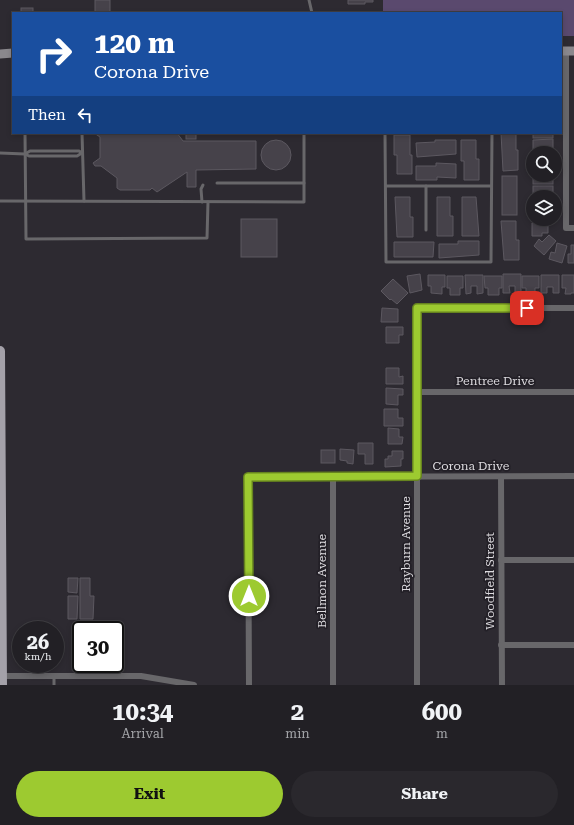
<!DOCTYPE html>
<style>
body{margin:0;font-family:"Roboto Serif",serif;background:#2a282d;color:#f1f3f6;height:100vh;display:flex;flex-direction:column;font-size:15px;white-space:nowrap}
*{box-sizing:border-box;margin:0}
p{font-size:13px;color:#a2a3a7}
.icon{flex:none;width:22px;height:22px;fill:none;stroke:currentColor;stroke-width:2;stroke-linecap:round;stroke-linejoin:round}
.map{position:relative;height:685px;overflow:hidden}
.drawer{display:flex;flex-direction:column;background:#222025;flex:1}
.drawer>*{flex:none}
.banner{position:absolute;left:12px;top:12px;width:550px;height:122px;border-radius:0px;box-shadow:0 2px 6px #0003,0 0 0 1px #3f3e42;background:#1a4fa0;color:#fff;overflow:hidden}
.fabs{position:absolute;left:526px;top:146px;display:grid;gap:8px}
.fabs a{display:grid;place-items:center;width:36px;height:36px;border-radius:50%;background:#222025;box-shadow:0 2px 6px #0003,0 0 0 1px #3f3e42;font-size:20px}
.speed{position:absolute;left:12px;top:621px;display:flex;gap:8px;font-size:20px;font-weight:700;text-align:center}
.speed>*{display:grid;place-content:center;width:52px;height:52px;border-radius:50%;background:#222025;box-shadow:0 2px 6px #0003,0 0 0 1px #3f3e42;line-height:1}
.speed small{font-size:10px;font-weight:400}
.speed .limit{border:2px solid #111;border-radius:6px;background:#fff;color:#111}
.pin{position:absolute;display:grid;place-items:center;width:34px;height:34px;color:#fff;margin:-17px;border-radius:8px;box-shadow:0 2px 6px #0006}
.me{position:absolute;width:44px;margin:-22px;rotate:0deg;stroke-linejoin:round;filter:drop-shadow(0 0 3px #0008)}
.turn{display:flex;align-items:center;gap:14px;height:84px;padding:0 16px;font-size:18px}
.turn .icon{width:52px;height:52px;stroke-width:2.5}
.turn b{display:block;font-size:28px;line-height:34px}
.then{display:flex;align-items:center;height:38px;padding:0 16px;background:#0003;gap:8px;font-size:15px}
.eta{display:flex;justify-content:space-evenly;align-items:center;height:68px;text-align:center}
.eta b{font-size:24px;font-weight:700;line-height:28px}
.button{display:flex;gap:8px;margin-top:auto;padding:8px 16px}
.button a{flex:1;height:46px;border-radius:24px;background:#9dca30;color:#111;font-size:16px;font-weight:700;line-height:46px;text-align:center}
.button a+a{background:#2a282d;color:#f1f3f6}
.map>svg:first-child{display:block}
</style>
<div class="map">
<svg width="574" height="685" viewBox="0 0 574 685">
<rect width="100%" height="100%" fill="#2d2a31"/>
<polygon fill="#5a496e" points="383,0 574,0 574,36 561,36 561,13 383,13"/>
<g fill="#46424a" stroke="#5c5860">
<rect x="95" y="0" width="15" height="13"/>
<polygon points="348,0 373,0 373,2 365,2 365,4 348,4"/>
<rect x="21" y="8" width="12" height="5"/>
<polygon points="94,133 177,133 183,141 256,141 256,169 196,170 196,187 187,187 187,172 157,192 152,188 150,190 120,190 117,188 117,178 101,166 95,166 93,163 100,158 100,137"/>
<rect x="186" y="133" width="10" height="6"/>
<polygon points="501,133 516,133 516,150 518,150 518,170 503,171"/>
<rect x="533" y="133" width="20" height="5"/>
<polygon points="394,135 410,135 410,155 412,155 412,174 397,174 397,155 394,155"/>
<polygon points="553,139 553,149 533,150 533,140"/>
<circle cx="276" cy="155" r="15"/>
<polygon points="435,140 456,140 456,154 417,157 416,143 435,142"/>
<polygon points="461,140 476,140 476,159 479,159 479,180 464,180 464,161 461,161"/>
<polygon points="436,163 456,164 456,178 437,177 437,180 416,180 416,166 436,166"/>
<rect x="533" y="175" width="20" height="9"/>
<rect x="502" y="176" width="15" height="39"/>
<rect x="533" y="186" width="20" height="10"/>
<polygon points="395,197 410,197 410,217 413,217 413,237 397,237"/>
<polygon points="437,197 450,197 450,216 453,216 453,236 437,236"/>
<polygon points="462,197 476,197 479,236 462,236"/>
<rect x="241" y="219" width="36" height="38"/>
<polygon points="501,221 516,221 516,240 519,240 519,260 504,260"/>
<polygon points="548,222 548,233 542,233 542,236 532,236 532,223"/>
<polygon points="549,235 556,241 544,255 534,246 539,239 542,242"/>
<polygon points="458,241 479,241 479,255 439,258 439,244 458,244"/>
<polygon points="394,242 434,242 433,257 394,257"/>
<polygon points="557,243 567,246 562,263 549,259 551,252 555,253"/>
<polygon points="571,245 574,245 574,263 568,263 568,254 571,254"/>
<polygon points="420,274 422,290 410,293 407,276"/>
<polygon points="503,274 521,274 521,293 515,293 515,286 509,286 510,293 503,293"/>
<polygon points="428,275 445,275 445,287 442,287 442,294 431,293 431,286 428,286"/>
<polygon points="465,275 483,275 483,293 477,294 477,286 471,286 471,293 466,294"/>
<polygon points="541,275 559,275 559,293 553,293 553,287 547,287 547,293 541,293"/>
<polygon points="562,275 574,275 574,293 571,293 571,294 565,294 566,288 562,288"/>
<polygon points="447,276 463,276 463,288 460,288 460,295 450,295 450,288 447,288"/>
<polygon points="484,276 502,276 502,288 499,288 499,295 488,295 488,288 485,288"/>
<polygon points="522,276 539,276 539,288 535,288 535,294 526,294 526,288 522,288"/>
<polygon points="393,279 408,293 397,304 391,299 390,300 381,291"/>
<polygon points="382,308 398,309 398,322 381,322"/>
<polygon points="386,327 403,327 403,335 399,335 399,343 386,343"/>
<polygon points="386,368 399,368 399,377 403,376 403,384 386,384"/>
<polygon points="386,388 403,389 403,395 398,395 398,405 386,404"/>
<polygon points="384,409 398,409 398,418 403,418 403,426 384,426"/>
<polygon points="388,428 399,429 399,437 403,437 402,444 388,444"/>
<polygon points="358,443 373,443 373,464 365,464 365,454 358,454"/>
<polygon points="340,449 354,450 353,464 347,463 347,461 340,460"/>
<rect x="321" y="450" width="14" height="13"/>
<polygon points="392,451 403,451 403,459 401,459 401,466 385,467 385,459 388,459 388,456 392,456"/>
<polygon points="68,578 78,578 77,593 68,592"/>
<polygon points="80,578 90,578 90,596 94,596 93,619 80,619"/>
<polygon points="68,596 78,596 77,619 68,619"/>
</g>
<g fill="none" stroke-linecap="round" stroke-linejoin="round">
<g stroke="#68676a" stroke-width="3">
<polyline points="309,0 312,13"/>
<polyline points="25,133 26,239 207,238 208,202"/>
<polyline points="82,133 84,201"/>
<polyline points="385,133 386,262 491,262 492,133"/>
<polyline points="0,153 25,154 29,156 77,156 82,153 79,151 30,151 25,154"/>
<polyline points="217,183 304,183"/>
<polyline points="386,186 491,186"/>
<polyline points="426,186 426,230"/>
<polyline points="0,201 304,202 304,133"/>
<polyline points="202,202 201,189 203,185"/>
<polyline points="54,685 54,676"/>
</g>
<g stroke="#68676a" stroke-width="6">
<polyline points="566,51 566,228 574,228"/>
<polyline points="417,392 574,392"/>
<polyline points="333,477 333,685"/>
<polyline points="501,477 502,685"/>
<polyline points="501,560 574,560"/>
<polyline points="501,645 574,645"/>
<polyline points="2,676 141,676 194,685"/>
<polyline points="249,685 248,477 574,476"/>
<polyline points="417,685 417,308 574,308"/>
</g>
<g stroke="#8a888d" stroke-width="9">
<polyline points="561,51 574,51"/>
<polyline points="0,54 13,53"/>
</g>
<polyline stroke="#a4a1a9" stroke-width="10" points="0,351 2,685"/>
</g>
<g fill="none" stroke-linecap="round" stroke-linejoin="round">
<g stroke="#66831f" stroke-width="10">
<polyline id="route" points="249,596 248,477 417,476 417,308 527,308"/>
</g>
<use href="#route" stroke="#9dca30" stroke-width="7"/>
</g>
<g text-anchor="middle" stroke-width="3.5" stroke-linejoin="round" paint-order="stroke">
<g font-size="12" fill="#dedce0" stroke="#232027">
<text x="495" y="385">Pentree Drive</text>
<text x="471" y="470">Corona Drive</text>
<text transform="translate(406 544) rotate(-90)" y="4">Rayburn Avenue</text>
<text transform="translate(322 581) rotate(-90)" y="4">Bellmon Avenue</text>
<text transform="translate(490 581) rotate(-90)" y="4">Woodfield Street</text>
</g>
</g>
</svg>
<div class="fabs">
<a><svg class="icon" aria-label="search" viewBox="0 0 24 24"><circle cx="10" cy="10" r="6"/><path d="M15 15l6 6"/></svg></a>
<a><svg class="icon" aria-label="layers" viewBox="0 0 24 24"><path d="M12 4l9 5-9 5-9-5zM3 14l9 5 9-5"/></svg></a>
</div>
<div class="speed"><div>26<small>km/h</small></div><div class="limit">30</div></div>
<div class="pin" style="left:527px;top:308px;background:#d93025"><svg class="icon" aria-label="arrive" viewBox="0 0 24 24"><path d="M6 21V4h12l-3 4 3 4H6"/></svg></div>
<svg class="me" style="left:249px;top:596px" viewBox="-20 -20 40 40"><circle r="17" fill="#9dca30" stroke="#fff" stroke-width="3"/><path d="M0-11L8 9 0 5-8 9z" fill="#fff"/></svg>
<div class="banner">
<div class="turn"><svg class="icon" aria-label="right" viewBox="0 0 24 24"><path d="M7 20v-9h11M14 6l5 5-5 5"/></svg><div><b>120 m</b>Corona Drive</div></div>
<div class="then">Then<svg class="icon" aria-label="left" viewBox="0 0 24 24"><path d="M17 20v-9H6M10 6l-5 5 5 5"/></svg></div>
</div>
</div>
<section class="drawer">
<div class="eta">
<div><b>10:34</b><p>Arrival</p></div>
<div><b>2</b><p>min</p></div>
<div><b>600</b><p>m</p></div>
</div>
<div class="button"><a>Exit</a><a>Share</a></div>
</section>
